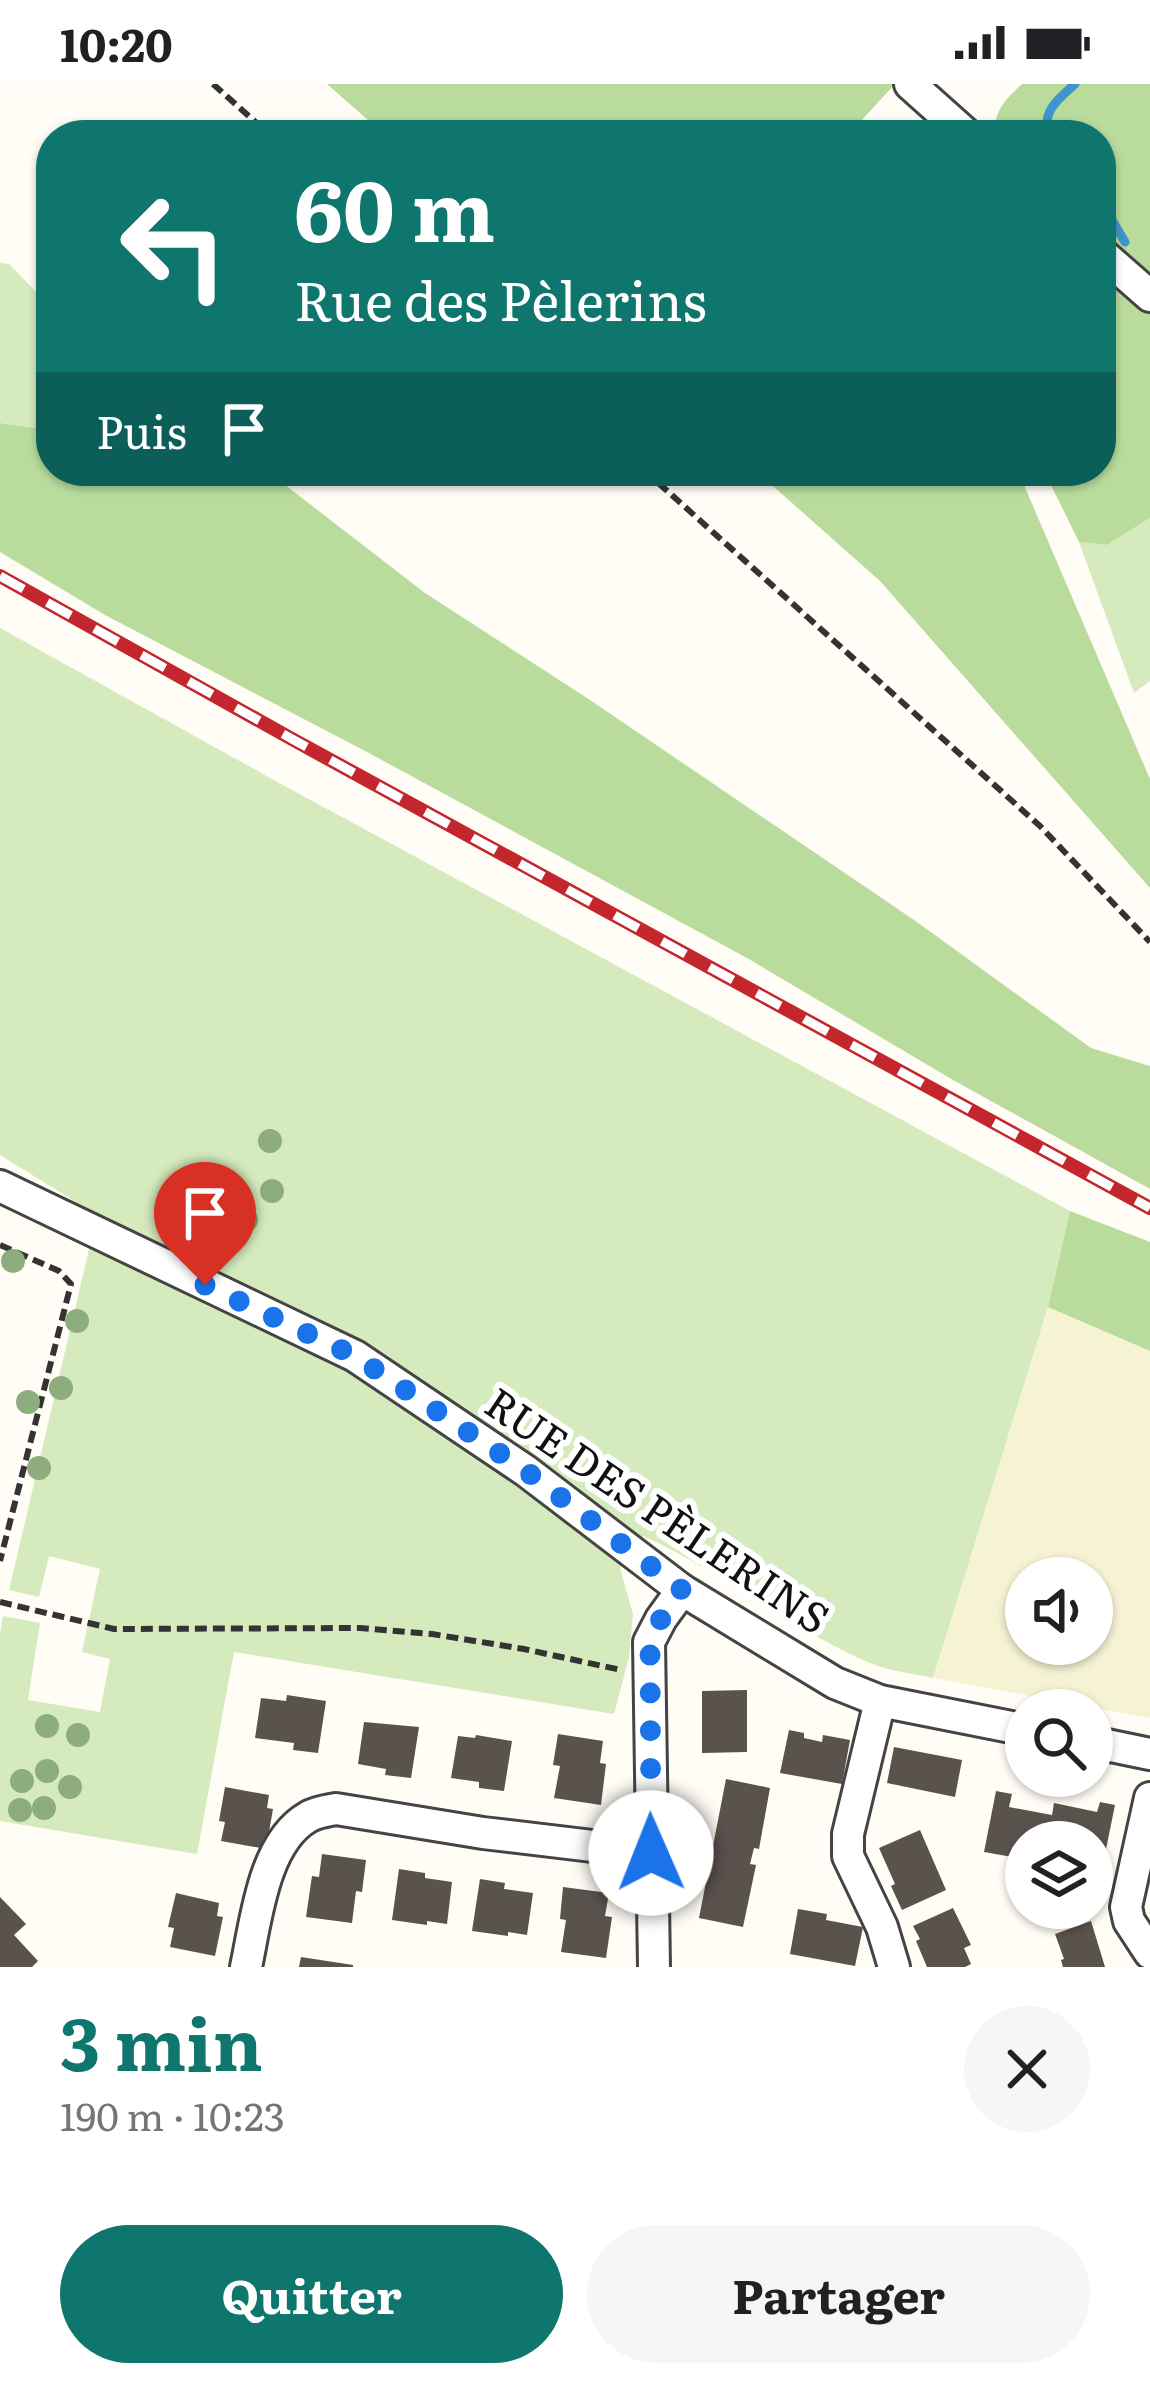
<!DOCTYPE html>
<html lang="fr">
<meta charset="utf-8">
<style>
body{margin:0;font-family:Literata,serif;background:#f6f6f6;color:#202124;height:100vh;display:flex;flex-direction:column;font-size:45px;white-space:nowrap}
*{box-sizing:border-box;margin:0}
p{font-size:39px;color:#757577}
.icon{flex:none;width:66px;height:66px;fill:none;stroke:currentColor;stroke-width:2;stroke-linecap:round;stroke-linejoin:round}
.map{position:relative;height:1883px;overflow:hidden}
.sheet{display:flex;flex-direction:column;background:#fff;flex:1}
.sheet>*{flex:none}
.hud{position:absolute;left:36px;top:36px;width:1080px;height:366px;border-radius:48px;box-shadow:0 3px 9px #0004;background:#0f766e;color:#fff;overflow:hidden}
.buttons{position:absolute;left:1005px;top:1473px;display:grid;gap:24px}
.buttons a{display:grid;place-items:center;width:108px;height:108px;border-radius:50%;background:#fff;box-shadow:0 3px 9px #0004;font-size:60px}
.pin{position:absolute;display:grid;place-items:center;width:102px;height:102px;color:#fff;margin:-123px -51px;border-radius:50% 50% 50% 0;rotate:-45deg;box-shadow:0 0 12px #0007}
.pin .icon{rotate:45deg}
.me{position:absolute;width:132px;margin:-66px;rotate:359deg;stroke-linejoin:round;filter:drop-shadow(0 0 9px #0008)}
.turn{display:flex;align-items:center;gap:42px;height:252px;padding:0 60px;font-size:54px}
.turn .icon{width:156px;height:156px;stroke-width:2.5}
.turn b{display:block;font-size:84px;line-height:102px}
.then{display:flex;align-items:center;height:114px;padding:0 60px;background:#0003;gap:24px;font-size:45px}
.round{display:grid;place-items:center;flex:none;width:126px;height:126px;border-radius:63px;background:#f6f6f6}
.summary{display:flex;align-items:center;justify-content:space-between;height:204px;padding:0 60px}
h1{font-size:72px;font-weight:700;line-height:90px;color:#0f766e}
.primary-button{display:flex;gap:24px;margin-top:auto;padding:24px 60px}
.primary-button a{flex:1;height:138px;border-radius:72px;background:#0f766e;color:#fff;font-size:48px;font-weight:700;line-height:138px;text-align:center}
.primary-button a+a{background:#f6f6f6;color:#202124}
.status{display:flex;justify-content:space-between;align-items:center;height:84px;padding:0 60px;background:#fff;direction:ltr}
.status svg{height:33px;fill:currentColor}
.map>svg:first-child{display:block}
</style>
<div class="status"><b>10:20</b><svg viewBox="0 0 49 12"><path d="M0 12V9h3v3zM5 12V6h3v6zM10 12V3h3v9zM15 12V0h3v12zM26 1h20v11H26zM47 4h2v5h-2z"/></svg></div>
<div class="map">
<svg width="1150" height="1883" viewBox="0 0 1150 1883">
<rect width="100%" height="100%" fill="#fffdf5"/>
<path fill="#f6f3d4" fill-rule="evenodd" d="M 1048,1223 L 1150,1267 L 1150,1634 L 933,1594 ZM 1026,1494 L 1092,1494 L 1092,1560 L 1026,1560 Z"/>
<g fill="#d5ebbd">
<polygon points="0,179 9,180 51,223 51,346 0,339"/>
<polygon points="1150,434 1150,597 1134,609 1079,458 1107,461"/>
<path d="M 0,544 L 281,700 L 1070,1127 L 1048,1223 L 933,1594 C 912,1589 889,1587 870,1579 C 790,1545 722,1487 643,1452 L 620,1484 L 633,1530 L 629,1573 L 614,1630 L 234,1568 L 197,1770 L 0,1737 L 0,1551 L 3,1532 L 40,1539 L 28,1616 L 100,1628 L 110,1575 L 82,1568 L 100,1485 L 49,1472 L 39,1513 L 9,1506 L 97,1131 L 0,1071 Z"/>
</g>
<g fill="#b9dc9c">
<polygon points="327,0 895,0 848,51 385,51"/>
<path d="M 1022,0 L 1150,0 L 1150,434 L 1107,461 L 1079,458 L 1044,387 L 1101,387 L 1101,221 L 1126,171 L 1101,148 L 1101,51 L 996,51 C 992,28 1006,15 1022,0 Z"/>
<polygon points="0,339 51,346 51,387 267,387 425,509 587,614 917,838 1091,964 1150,982 1150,1105 953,996 747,874 367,668 105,531 0,468"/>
<polygon points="756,387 1018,387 1150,695 1150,804 880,497"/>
<polygon points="1070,1127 1150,1158 1150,1267 1048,1223"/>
</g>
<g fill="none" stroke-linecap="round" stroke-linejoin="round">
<g stroke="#3f96cf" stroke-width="9">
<path d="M 1048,51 C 1042,27 1058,15 1075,0"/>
<polyline points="1101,117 1125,158"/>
</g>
</g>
<g fill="#5a524d">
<polygon points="747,1606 747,1668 702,1669 702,1607"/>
<polygon points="287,1611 326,1617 318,1669 293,1666 294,1659 255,1654 261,1614 286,1617"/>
<polygon points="364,1638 419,1643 411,1694 385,1691 386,1685 358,1680"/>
<polygon points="789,1646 804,1649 804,1654 822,1658 823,1651 850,1656 842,1700 780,1689"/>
<polygon points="558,1650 603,1657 600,1679 606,1680 601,1721 554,1714 560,1682 553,1681"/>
<polygon points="476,1651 512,1657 504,1707 479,1704 479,1698 451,1694 458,1652 475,1654"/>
<polygon points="894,1663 962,1676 955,1713 887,1699"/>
<polygon points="726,1695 770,1704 759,1765 754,1764 750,1780 756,1781 743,1843 699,1834"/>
<polygon points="225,1703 269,1711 267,1724 273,1725 266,1765 221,1757 225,1738 219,1737"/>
<polygon points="996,1707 1012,1710 1009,1723 1052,1731 1054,1719 1097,1728 1100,1718 1115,1721 1103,1780 1092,1778 1092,1758 1026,1758 1024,1775 984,1768"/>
<polygon points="920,1746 946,1806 902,1826 891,1802 895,1800 879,1764"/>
<polygon points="322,1770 366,1776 362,1808 356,1807 352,1839 306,1833 312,1792 319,1793"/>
<polygon points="399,1785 425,1789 425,1794 452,1798 447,1840 427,1837 427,1841 392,1836"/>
<polygon points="480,1795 505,1799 504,1805 533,1809 527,1851 508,1848 508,1852 472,1847"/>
<polygon points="563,1803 609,1809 605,1832 612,1833 606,1874 561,1868 566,1836 560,1835"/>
<polygon points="176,1809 219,1819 217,1832 223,1833 215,1872 170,1863 174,1844 168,1843"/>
<polygon points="0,1813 26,1840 14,1851 38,1877 32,1883 0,1883"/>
<polygon points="953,1824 971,1861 964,1864 971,1880 965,1883 927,1883 916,1857 920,1855 913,1842"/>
<polygon points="798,1825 827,1830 826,1836 863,1843 855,1882 790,1870"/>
<polygon points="1091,1837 1105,1883 1063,1883 1061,1876 1064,1875 1055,1850"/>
<polygon points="301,1873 353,1881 353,1883 299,1883"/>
</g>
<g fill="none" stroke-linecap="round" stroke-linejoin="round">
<g stroke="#444" stroke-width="36">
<g id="minor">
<polyline points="910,0 967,51"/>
<polyline points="1101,169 1150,212"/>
<polyline points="0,1102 355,1272 526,1387 682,1506 835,1599 880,1617 1026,1646"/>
<polyline points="880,1617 848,1750 848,1772 882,1843 894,1883"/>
<polyline points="1092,1658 1150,1670"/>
<polyline points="1150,1714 1126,1823 1129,1837 1150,1869"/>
<path d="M 246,1883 C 256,1837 263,1759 308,1733 C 316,1728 326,1727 336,1725 L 483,1749 L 651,1769"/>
<polyline points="654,1883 649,1558 661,1535 682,1506"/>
</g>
</g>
<g stroke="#333" stroke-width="6" stroke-dasharray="12 6" stroke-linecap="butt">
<polyline points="213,0 270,51"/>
<polyline points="645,387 1040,742 1150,858"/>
<polyline points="0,1161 59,1187 71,1200 0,1477"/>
<polyline points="0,1518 114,1545 360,1544 432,1550 524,1565 621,1586"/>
</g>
<use href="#minor" stroke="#fff" stroke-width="30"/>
<g stroke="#c4262e" stroke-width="14">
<polyline id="rail" points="0,492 292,655 1150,1124"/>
</g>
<use href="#rail" stroke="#fff" stroke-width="9" stroke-dasharray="27" stroke-linecap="butt"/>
</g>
<g fill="#8dad7f">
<circle cx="270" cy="1057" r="12"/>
<circle cx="272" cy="1107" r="12"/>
<circle cx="246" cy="1136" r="12"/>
<circle cx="13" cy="1177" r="12"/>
<circle cx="77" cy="1237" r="12"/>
<circle cx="61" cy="1304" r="12"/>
<circle cx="28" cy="1318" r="12"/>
<circle cx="39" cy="1384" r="12"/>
<circle cx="47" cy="1642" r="12"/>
<circle cx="78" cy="1651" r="12"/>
<circle cx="47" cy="1687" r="12"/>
<circle cx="22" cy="1697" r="12"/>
<circle cx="70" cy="1703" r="12"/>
<circle cx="44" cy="1724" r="12"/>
<circle cx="20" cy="1726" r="12"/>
</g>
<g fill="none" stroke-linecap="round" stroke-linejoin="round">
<polyline stroke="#1a73e8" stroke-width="21" stroke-dasharray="0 37.8" points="205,1201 355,1272 526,1387 682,1506 661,1535 650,1558 651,1769"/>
</g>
<g text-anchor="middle" stroke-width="12" stroke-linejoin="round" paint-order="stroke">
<g font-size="42" fill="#111" stroke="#fff">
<text transform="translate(657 1427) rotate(34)" y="15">RUE DES PÈLERINS</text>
</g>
</g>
</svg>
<div class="buttons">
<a><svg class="icon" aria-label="sound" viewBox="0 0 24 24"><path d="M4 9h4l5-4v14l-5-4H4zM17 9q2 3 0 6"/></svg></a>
<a><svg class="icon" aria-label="search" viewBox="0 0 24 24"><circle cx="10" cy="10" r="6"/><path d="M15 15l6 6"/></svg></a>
<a><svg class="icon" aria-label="layers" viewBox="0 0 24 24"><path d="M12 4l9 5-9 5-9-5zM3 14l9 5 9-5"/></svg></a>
</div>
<div class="pin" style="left:205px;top:1201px;background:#d93025"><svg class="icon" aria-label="arrive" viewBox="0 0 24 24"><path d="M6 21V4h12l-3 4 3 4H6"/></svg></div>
<svg class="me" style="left:651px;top:1769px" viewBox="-20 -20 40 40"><circle r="19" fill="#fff"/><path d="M0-13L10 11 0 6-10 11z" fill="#1a73e8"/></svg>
<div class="hud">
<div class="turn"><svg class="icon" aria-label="left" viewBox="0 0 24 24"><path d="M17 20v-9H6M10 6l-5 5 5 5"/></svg><div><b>60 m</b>Rue des Pèlerins</div></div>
<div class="then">Puis<svg class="icon" aria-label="arrive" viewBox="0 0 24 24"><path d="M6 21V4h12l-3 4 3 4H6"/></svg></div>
</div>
</div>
<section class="sheet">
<div class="summary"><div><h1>3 min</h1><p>190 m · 10:23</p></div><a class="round"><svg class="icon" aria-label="close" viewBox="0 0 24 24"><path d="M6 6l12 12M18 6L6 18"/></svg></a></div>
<div class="primary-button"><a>Quitter</a><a>Partager</a></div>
</section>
